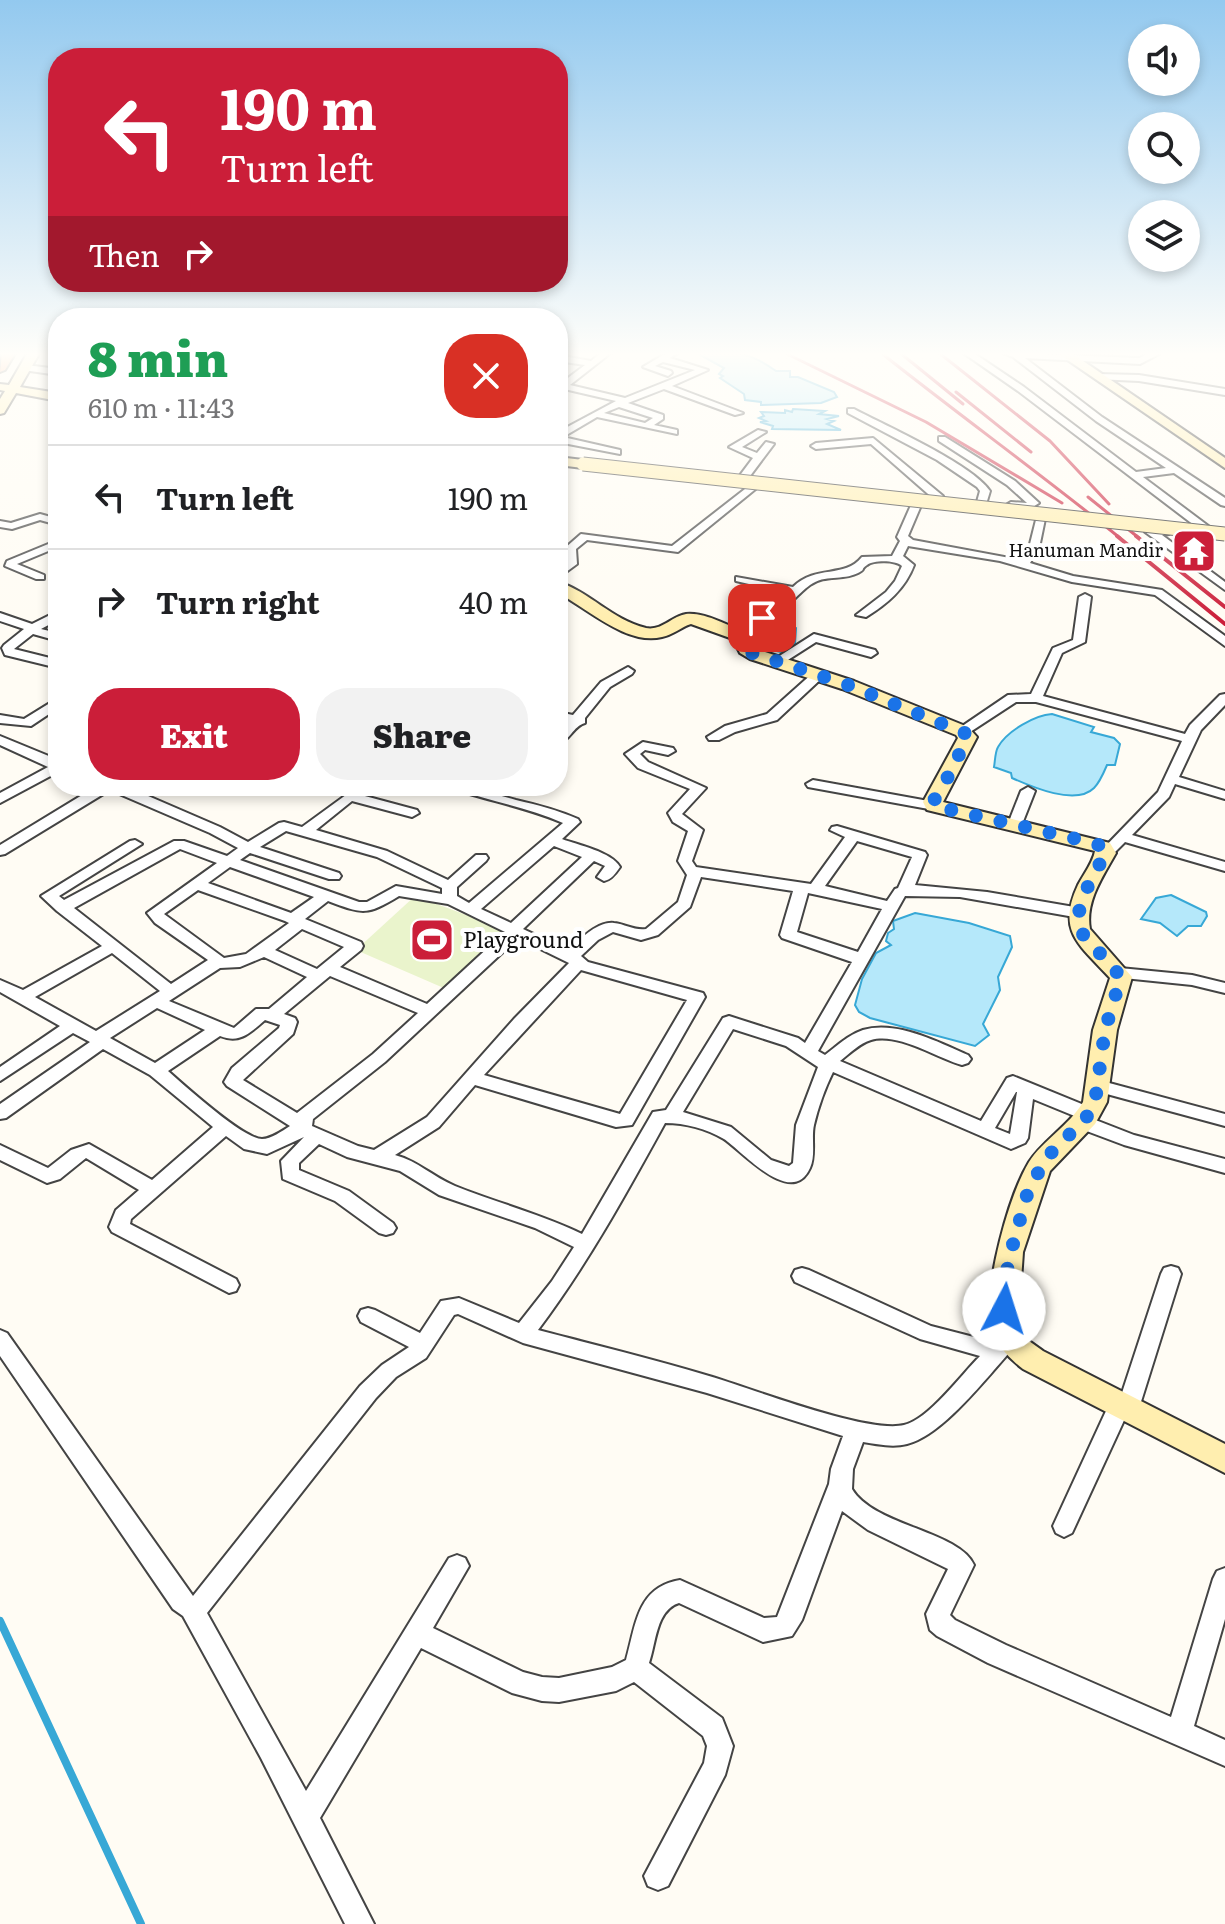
<!DOCTYPE html>
<meta charset="utf-8">
<style>
body{margin:0;font-family:Literata,serif;background:#f2f2f2;color:#202124;height:100vh;display:flex;flex-direction:column;font-size:30px;white-space:nowrap}
*{box-sizing:border-box;margin:0}
p{font-size:26px;color:#757577}
.icon{flex:none;width:44px;height:44px;fill:none;stroke:currentColor;stroke-width:2;stroke-linecap:round;stroke-linejoin:round}
.map{position:relative;flex:1;overflow:hidden}
.panel{position:absolute;left:48px;top:308px;width:520px;height:488px;display:flex;flex-direction:column;background:#fff;border-radius:32px;box-shadow:0 4px 12px #0003}
.panel>*{flex:none}
.guide{position:absolute;left:48px;top:48px;width:520px;height:244px;border-radius:32px;box-shadow:0 4px 12px #0003;background:#cb1e39;color:#fff;overflow:hidden}
.fabs{position:absolute;left:1128px;top:24px;display:grid;gap:16px}
.fabs a{display:grid;place-items:center;width:72px;height:72px;border-radius:50%;background:#fff;box-shadow:0 4px 12px #0003;font-size:40px}
.pin{position:absolute;display:grid;place-items:center;width:68px;height:68px;color:#fff;margin:-34px;border-radius:16px;box-shadow:0 4px 12px #0006}
.me{position:absolute;width:88px;margin:-44px;rotate:5deg;stroke-linejoin:round;filter:drop-shadow(0 0 6px #0008)}
.turn{display:flex;align-items:center;gap:28px;height:168px;padding:0 40px;font-size:36px}
.turn .icon{width:104px;height:104px;stroke-width:2.5}
.turn b{display:block;font-size:56px;line-height:68px}
.then{display:flex;align-items:center;height:76px;padding:0 40px;background:#0003;gap:16px;font-size:30px}
.round{display:grid;place-items:center;flex:none;width:84px;height:84px;border-radius:32px;background:#f2f2f2}
.headline{display:flex;align-items:center;justify-content:space-between;height:136px;padding:0 40px}
h1{font-size:48px;font-weight:800;line-height:60px;color:#1e9e55}
.button{display:flex;gap:16px;margin-top:auto;padding:16px 40px}
.button a{flex:1;height:92px;border-radius:32px;background:#cb1e39;color:#fff;font-size:32px;font-weight:800;line-height:92px;text-align:center}
.button a+a{background:#f2f2f2;color:#202124}
ul{padding:0;list-style:none}
li{display:flex;align-items:center;gap:24px;height:104px;padding:0 40px;border-top:2px solid #e0e0e0}
li div{flex:1}
li b{display:block;font-size:30px}
li em{font-style:normal}
.map>svg:first-child{display:block}
</style>
<div class="map">
<svg width="1225" height="1924" viewBox="0 0 1225 1924">
<rect width="100%" height="100%" fill="#fffcf4"/>
<polygon fill="#eaf4cc" points="415,896 507,930 446,989 356,950"/>
<g fill="#b5e8fa" stroke="#37a8d6" stroke-width="2">
<path d="M 695,352 C 737,350 751,353 776,371 L 790,371 L 790,377 L 798,377 L 834,392 L 837,397 L 821,403 L 761,405 L 761,402 L 745,400 L 744,394 L 720,378 L 723,376 L 719,374 L 724,368 Z"/>
<polygon points="793,409 825,411 819,414 839,416 827,419 834,421 827,424 841,430 772,429 773,426 760,422 766,421 759,418 764,416 761,412 785,413 785,410 792,412"/>
<polygon points="762,619 787,623 796,628 795,644 781,652 750,645 749,637"/>
<path d="M 1052,714 L 1094,727 L 1091,732 L 1114,738 L 1120,744 L 1115,765 L 1107,765 C 1104,772 1100,782 1094,788 C 1076,806 1032,787 1012,778 L 1011,773 L 994,767 C 995,762 995,752 998,747 C 1007,731 1035,715 1052,714 Z"/>
<polygon points="1171,895 1206,912 1207,916 1201,926 1188,926 1177,936 1160,923 1141,919 1156,898"/>
<polygon points="915,913 969,923 1010,936 1012,947 998,977 1000,990 983,1024 989,1035 975,1046 870,1018 859,1012 855,1005 862,979 876,953 891,945 886,941 888,933 894,929 893,921"/>
</g>
<g fill="none" stroke-linecap="round" stroke-linejoin="round">
<polyline stroke="#37a8d6" stroke-width="8" points="0,1621 141,1924"/>
<g stroke="#444" stroke-width="4">
<g id="street">
<path d="M 602,352 L 612,352 L 570,385 L 625,398 L 695,370 L 663,362 L 655,366 L 671,371 L 672,373 L 668,376 L 643,367 L 668,352 L 679,352 L 670,358 L 708,370 L 672,386 L 743,413 L 735,415 L 664,389 L 628,403 L 663,415 L 663,419 L 654,425 L 677,430 L 677,434 L 597,417 L 563,437 L 620,450 L 620,454 L 558,442 L 558,432 L 616,401 L 560,388 L 560,384 L 585,365 L 558,361 L 558,355 L 591,361 ZM 619,407 L 653,418 L 645,423 L 604,413 Z"/>
<polygon points="962,352 972,352 1024,387 1136,472 1166,468 1096,421 1013,357 1000,352 1139,358 1152,352 1163,352 1140,364 1025,358 1102,417 1225,498 1225,506 1221,505 1174,473 1143,477 1219,534 1219,538 1211,538 1018,391"/>
<polygon points="26,365 58,369 58,375 23,370 22,368"/>
<polygon points="1099,374 1139,375 1225,389 1225,395 1139,381 1096,379 1095,377"/>
<path d="M 848,409 L 854,409 C 886,426 972,464 990,491 L 984,511 L 975,509 L 980,491 L 977,487 L 937,460 L 848,413 Z"/>
<polygon points="758,430 766,432 742,447 757,453 766,442 774,444 747,480 739,480 738,478 753,458 729,447"/>
<polygon points="939,437 945,437 1015,481 1039,503 1028,510 1007,507 1006,505 1011,502 1027,503 1007,485 939,441"/>
<polygon points="873,438 943,496 943,500 935,500 871,444 816,449 811,446 816,443"/>
<polygon points="754,482 758,483 758,487 678,552 587,540 576,549 577,564 558,578 558,569 567,561 565,548 581,534 672,546"/>
<path d="M 917,500 L 922,503 L 908,536 L 913,540 L 1021,560 L 1029,548 L 1037,516 L 1046,514 L 1039,548 L 1030,563 L 1073,576 L 1162,590 L 1225,636 L 1225,646 L 1155,595 L 1072,582 L 1000,561 L 908,546 L 903,556 L 914,565 C 905,589 887,604 866,617 L 856,615 L 886,592 L 895,581 L 902,566 C 895,560 874,560 867,565 C 859,571 867,568 858,573 C 842,581 825,574 810,585 C 793,597 759,641 736,639 L 736,633 L 773,609 L 788,593 L 736,581 L 736,577 L 793,587 C 817,564 844,579 862,557 L 892,556 L 900,541 L 897,537 L 912,503 Z"/>
<polygon points="40,514 58,519 58,525 40,520 12,529 0,527 0,521 11,523"/>
<polygon points="1149,527 1169,530 1169,534 1162,535 1225,582 1225,590 1145,532 1145,528"/>
<polygon points="58,540 58,547 17,564 44,575 44,579 36,579 5,566 7,561"/>
<polygon points="1085,594 1091,597 1085,642 1062,653 1043,696 1185,734 1190,725 1220,695 1225,694 1225,705 1201,730 1179,777 1225,791 1225,799 1175,784 1169,797 1132,835 1225,862 1225,871 1125,842 1111,856 1106,857 1099,853 1158,792 1182,741 1036,702 1016,702 967,734 962,735 955,731 1008,695 1031,694 1053,648 1073,640 1079,597"/>
<polygon points="58,611 58,620 41,629 58,633 58,641 33,634 14,649 58,660 58,668 5,655 2,648 4,645 24,629 0,621 0,613 32,624"/>
<polygon points="814,634 875,650 877,653 871,657 816,642 780,665 772,665 770,662"/>
<path d="M 628,667 L 634,671 L 632,674 L 610,687 L 585,718 L 585,723 C 573,726 570,741 558,744 L 558,733 L 568,722 L 558,720 L 558,712 L 573,715 L 601,682 Z"/>
<polygon points="818,671 824,675 822,678 777,720 735,732 719,740 709,740 707,737 725,726 767,714 814,672"/>
<polygon points="58,698 58,708 31,726 0,723 0,715 24,719"/>
<polygon points="0,736 56,759 58,772 0,803 0,793 48,767 0,745"/>
<path d="M 643,742 L 673,748 L 675,751 L 668,755 L 645,750 L 640,754 L 648,762 L 706,788 L 682,814 L 703,830 L 692,861 L 696,867 L 811,884 L 845,837 L 830,830 L 832,827 L 837,826 L 925,852 L 927,855 L 915,885 L 987,892 L 1080,908 L 1088,913 L 1080,918 L 960,897 L 905,896 L 818,1051 L 825,1055 C 837,1046 848,1035 863,1030 C 896,1020 938,1042 968,1055 L 971,1059 L 968,1063 L 962,1065 C 937,1058 898,1032 871,1040 C 860,1043 849,1054 840,1061 L 981,1121 L 1007,1078 L 1013,1076 L 1094,1109 L 1097,1114 L 1093,1119 L 1134,1135 L 1225,1159 L 1225,1173 L 1124,1145 L 1076,1127 L 1073,1122 L 1077,1117 L 1033,1099 L 1028,1138 L 1025,1143 L 1011,1149 L 833,1072 C 825,1088 818,1108 814,1125 C 811,1138 816,1155 810,1168 C 792,1209 741,1150 724,1139 C 707,1129 685,1123 665,1123 C 626,1194 587,1265 538,1330 C 595,1345 653,1359 709,1376 C 750,1388 868,1434 904,1425 C 928,1420 962,1374 980,1356 L 920,1339 L 795,1282 L 792,1276 L 795,1270 L 802,1268 L 809,1270 L 931,1326 L 993,1342 C 1001,1334 1005,1328 1017,1332 L 1020,1338 L 1017,1344 C 990,1373 944,1435 907,1444 C 892,1448 877,1444 863,1442 L 853,1469 L 852,1489 C 874,1526 959,1531 974,1565 L 950,1615 L 955,1620 L 1006,1645 L 1171,1717 L 1213,1579 L 1217,1571 L 1225,1568 L 1225,1619 L 1194,1726 L 1225,1740 L 1225,1766 L 988,1663 L 937,1636 L 930,1630 L 926,1614 L 948,1569 L 868,1530 L 842,1511 L 802,1620 L 792,1636 L 763,1642 L 679,1603 C 656,1610 656,1643 649,1663 L 722,1718 L 733,1746 L 725,1775 L 668,1886 L 658,1890 L 648,1886 L 644,1876 L 704,1763 L 707,1746 L 703,1736 L 634,1682 L 616,1691 L 559,1702 L 542,1701 L 512,1693 L 421,1648 L 320,1818 L 374,1924 L 345,1924 L 261,1758 L 183,1616 L 173,1609 L 0,1356 L 0,1330 L 7,1333 L 193,1596 L 360,1386 L 382,1365 L 409,1347 L 361,1322 L 358,1316 L 361,1310 L 368,1308 L 375,1310 L 420,1333 L 441,1301 L 459,1298 L 519,1323 L 552,1281 L 574,1247 L 535,1228 L 439,1195 L 400,1171 L 347,1157 L 319,1144 L 299,1163 L 299,1170 L 349,1191 L 393,1223 L 396,1228 L 393,1233 L 386,1235 L 379,1233 L 335,1201 L 283,1179 L 281,1161 L 304,1137 L 267,1154 L 244,1149 L 226,1136 L 131,1219 L 130,1224 L 236,1279 L 239,1285 L 236,1291 L 229,1293 L 112,1232 L 109,1227 L 116,1210 L 139,1190 L 86,1158 L 60,1179 L 47,1183 L 0,1160 L 0,1145 L 48,1168 L 71,1150 L 89,1144 L 152,1180 L 213,1127 L 150,1075 L 103,1049 L 6,1118 L 0,1119 L 0,1104 L 90,1042 L 73,1033 L 0,1081 L 0,1067 L 60,1026 L 0,992 L 0,980 L 23,990 L 102,946 L 57,911 L 41,896 L 130,841 L 135,840 L 142,844 L 59,896 L 64,900 L 174,841 L 184,841 L 227,856 L 238,848 L 210,833 L 110,790 L 5,854 L 0,855 L 0,845 L 97,786 L 125,786 L 220,827 L 248,842 L 279,823 L 284,822 L 302,827 L 350,792 L 417,810 L 419,813 L 412,817 L 352,801 L 316,830 L 387,851 L 448,880 L 476,855 L 486,855 L 488,858 L 486,861 L 457,887 L 457,896 L 469,903 L 563,823 C 529,808 490,801 454,789 L 452,786 C 476,786 493,794 516,800 C 538,805 557,810 578,819 L 580,822 L 562,839 C 578,845 612,852 620,867 C 616,873 611,880 604,881 L 597,877 L 605,866 L 594,861 L 523,929 L 568,950 C 580,940 597,921 614,923 C 625,924 635,931 646,929 L 678,902 L 687,875 L 678,861 L 688,831 L 673,822 L 668,813 L 690,789 L 638,768 L 625,754 ZM 286,831 L 377,857 L 442,888 L 442,894 L 396,886 L 367,902 L 359,902 L 240,860 L 250,853 L 329,879 L 339,879 L 341,876 L 339,873 L 260,847 ZM 857,841 L 912,857 L 898,888 L 895,889 L 887,901 L 825,886 ZM 554,846 L 582,857 L 511,923 L 481,909 ZM 180,849 L 217,863 L 147,913 L 155,923 L 208,960 L 171,984 L 74,908 ZM 230,867 L 314,897 L 291,913 L 208,883 ZM 701,877 L 793,891 L 780,935 L 782,938 L 852,962 L 805,1043 L 798,1038 L 729,1016 L 723,1018 L 666,1110 L 653,1112 L 582,1234 C 541,1214 497,1203 455,1186 C 433,1177 418,1161 395,1155 L 439,1127 L 475,1085 L 616,1127 L 632,1125 L 705,997 L 703,993 L 588,962 L 581,956 L 598,940 L 613,932 L 641,940 L 658,935 L 690,907 ZM 198,890 L 285,921 L 289,923 L 246,954 L 224,958 L 164,914 ZM 808,893 L 882,909 L 858,952 L 797,932 ZM 399,896 L 448,904 L 505,932 L 427,1004 L 340,967 L 361,950 L 363,946 L 361,942 L 305,919 L 328,901 C 363,914 366,916 399,896 ZM 302,929 L 344,947 L 317,969 L 275,950 ZM 518,938 L 569,963 L 514,1019 L 427,1117 L 374,1150 L 358,1146 L 312,1126 L 313,1119 L 385,1062 ZM 112,953 L 160,991 L 96,1031 L 35,997 ZM 264,957 L 307,977 L 269,1009 L 256,1009 L 234,1028 L 169,1001 L 220,968 L 240,967 ZM 581,970 L 687,1000 L 620,1114 L 484,1075 ZM 330,976 L 418,1013 L 373,1054 L 297,1113 L 243,1080 L 293,1034 L 297,1022 L 295,1018 L 284,1014 ZM 157,1008 L 205,1030 L 155,1063 L 110,1038 ZM 265,1020 L 280,1025 L 279,1028 L 232,1068 L 224,1082 L 227,1086 L 290,1126 C 282,1131 271,1139 262,1139 C 243,1139 184,1085 168,1071 L 220,1036 C 240,1044 250,1033 265,1020 ZM 733,1029 L 786,1046 L 818,1067 L 796,1125 L 793,1163 L 789,1166 L 771,1160 L 731,1127 L 683,1112 ZM 1016,1092 L 1017,1092 L 1010,1134 L 995,1128 ZM 458,1314 L 523,1343 L 707,1393 L 843,1436 L 831,1469 L 829,1484 L 777,1617 L 764,1618 L 680,1580 C 637,1587 636,1625 626,1660 L 612,1667 L 559,1678 L 542,1677 L 523,1672 L 433,1628 L 469,1566 L 465,1558 L 457,1555 L 449,1558 L 306,1791 L 207,1613 L 376,1398 L 396,1377 L 426,1358 L 454,1315 Z"/>
<polygon points="813,780 934,802 941,806 934,810 808,787 806,784"/>
<polygon points="1028,787 1035,791 1022,824 1020,827 1010,827 1008,824 1021,791"/>
<polygon points="1120,968 1192,975 1225,983 1225,993 1192,985 1114,977 1112,973"/>
<polygon points="1098,1080 1225,1114 1225,1126 1092,1090 1089,1086 1092,1082"/>
<polygon points="1171,1266 1178,1268 1181,1274 1139,1408 1136,1415 1126,1416 1072,1533 1064,1537 1056,1533 1053,1526 1112,1398 1121,1396 1161,1274 1164,1268"/>
</g>
</g>
<g stroke="#333" stroke-width="4">
<g id="secondary">
<polygon points="28,352 40,352 20,387 58,393 58,401 16,393 4,413 0,414 0,399 5,391 0,390 0,384 9,385"/>
<polygon points="1056,352 1070,352 1225,458 1225,468"/>
<polygon points="558,457 583,460 590,464 583,468 558,465"/>
<path d="M 558,582 C 589,591 612,620 646,628 C 662,631 672,616 686,614 C 705,612 729,626 746,633 L 753,646 L 762,651 L 854,681 L 968,727 L 977,737 L 943,802 L 1110,843 L 1116,853 C 1103,876 1085,902 1090,929 L 1132,977 L 1117,1030 L 1107,1102 L 1095,1124 L 1050,1171 L 1023,1252 L 1018,1324 L 1029,1341 L 1043,1351 L 1225,1444 L 1225,1473 L 1023,1369 C 1010,1359 992,1341 990,1324 C 985,1285 1008,1197 1029,1162 C 1043,1140 1069,1126 1083,1102 L 1093,1030 L 1110,978 C 1080,945 1056,932 1078,885 C 1084,874 1093,862 1095,851 L 927,810 L 923,802 L 958,738 L 956,735 L 842,689 L 750,659 L 740,653 L 733,639 L 691,624 C 681,627 673,635 662,637 C 627,646 587,608 558,593 Z"/>
</g>
</g>
<g stroke="#222" stroke-width="4">
<polygon id="highway" points="2,352 16,352 5,370 0,372"/>
</g>
<use href="#street" fill="#fff" fill-rule="evenodd"/>
<use href="#secondary" fill="#ffeeaf" fill-rule="evenodd"/>
<use href="#highway" fill="#fd8f54" fill-rule="evenodd"/>
<g stroke="#cb1e39" stroke-width="3">
<polyline points="783,352 926,422 1062,503"/>
<path d="M 880,352 C 959,415 1041,474 1120,538"/>
<polyline points="899,352 963,404"/>
<polyline points="938,352 1050,441 1109,504"/>
<polyline points="956,392 1031,452"/>
<polyline points="1088,497 1139,538"/>
</g>
<g stroke="#cb1e39" stroke-width="4">
<polyline points="1117,536 1225,624"/>
<polyline points="1136,536 1225,607"/>
</g>
<g stroke="#333" stroke-width="15" stroke-linecap="butt">
<polyline id="secondary-bridge" points="583,464 1225,534"/>
</g>
<use href="#secondary-bridge" stroke="#ffeeaf" stroke-width="13"/>
</g>
<linearGradient id="sky" x2="0" y2="1"><stop stop-color="#93c9ef"/><stop offset="0.57" stop-color="#fffefa"/><stop offset="1" stop-color="#fffefa" stop-opacity="0"/></linearGradient>
<rect width="1225" height="621" fill="url(#sky)"/>
<g fill="none" stroke-linecap="round" stroke-linejoin="round">
<path stroke="#1a73e8" stroke-width="14" stroke-dasharray="0 25.2" d="M 762,618 L 740,636 L 749,652 L 848,685 L 967,734 L 955,765 L 933,802 L 934,806 L 1094,843 L 1103,847 L 1106,853 C 1095,873 1072,908 1080,931 L 1121,977 L 1105,1030 L 1095,1102 L 1086,1118 L 1045,1159 L 1027,1195 L 1008,1262 L 1004,1309"/>
</g>
<defs>
<g id="temple-square" transform="scale(2.3)"><rect x="-9" y="-9" width="18" height="18" rx="4" fill="#cb1e39" stroke="#fff"/><path d="M0-6L5-2H3V0L6.5 2.5H4V6H1.5V3h-3V6H-4V2.5H-6.5L-3 0V-2H-5Z" fill="#fff"/></g>
<g id="stadium-square" transform="scale(2.3)"><rect x="-9" y="-9" width="18" height="18" rx="4" fill="#cb1e39" stroke="#fff"/><path d="M0-5a6.5 5 0 1 0 0 10a6.5 5 0 1 0 0-10ZM-3.5-1.8h7v3.6h-7Z" fill="#fff"/></g>
</defs>
<g fill-rule="evenodd">
<use href="#temple-square" x="1194" y="551"/>
<use href="#stadium-square" x="432" y="940"/>
</g>
<g text-anchor="middle" stroke-width="8" stroke-linejoin="round" paint-order="stroke">
<g font-size="18" fill="#111" stroke="#fff" text-anchor="end">
<text x="1163" y="557">Hanuman Mandir</text>
</g>
<g font-size="22" fill="#111" stroke="#fff" text-anchor="start">
<text x="463" y="948">Playground</text>
</g>
</g>
</svg>
<div class="fabs">
<a><svg class="icon" aria-label="sound" viewBox="0 0 24 24"><path d="M4 9h4l5-4v14l-5-4H4zM17 9q2 3 0 6"/></svg></a>
<a><svg class="icon" aria-label="search" viewBox="0 0 24 24"><circle cx="10" cy="10" r="6"/><path d="M15 15l6 6"/></svg></a>
<a><svg class="icon" aria-label="layers" viewBox="0 0 24 24"><path d="M12 4l9 5-9 5-9-5zM3 14l9 5 9-5"/></svg></a>
</div>
<div class="pin" style="left:762px;top:618px;background:#d93025"><svg class="icon" aria-label="arrive" viewBox="0 0 24 24"><path d="M6 21V4h12l-3 4 3 4H6"/></svg></div>
<svg class="me" style="left:1004px;top:1309px" viewBox="-20 -20 40 40"><circle r="19" fill="#fff"/><path d="M0-13L10 11 0 6-10 11z" fill="#1a73e8"/></svg>
<div class="guide">
<div class="turn"><svg class="icon" aria-label="left" viewBox="0 0 24 24"><path d="M17 20v-9H6M10 6l-5 5 5 5"/></svg><div><b>190 m</b>Turn left</div></div>
<div class="then">Then<svg class="icon" aria-label="right" viewBox="0 0 24 24"><path d="M7 20v-9h11M14 6l5 5-5 5"/></svg></div>
</div>
<section class="panel">
<div class="headline"><div><h1>8 min</h1><p>610 m · 11:43</p></div><a class="round" style="background:#d93025;color:#fff"><svg class="icon" aria-label="close" viewBox="0 0 24 24"><path d="M6 6l12 12M18 6L6 18"/></svg></a></div>
<ul>
<li><svg class="icon" aria-label="left" viewBox="0 0 24 24"><path d="M17 20v-9H6M10 6l-5 5 5 5"/></svg><div><b>Turn left</b></div><em>190 m</em></li>
<li><svg class="icon" aria-label="right" viewBox="0 0 24 24"><path d="M7 20v-9h11M14 6l5 5-5 5"/></svg><div><b>Turn right</b></div><em>40 m</em></li>
</ul>
<div class="button"><a>Exit</a><a>Share</a></div>
</section>
</div>
